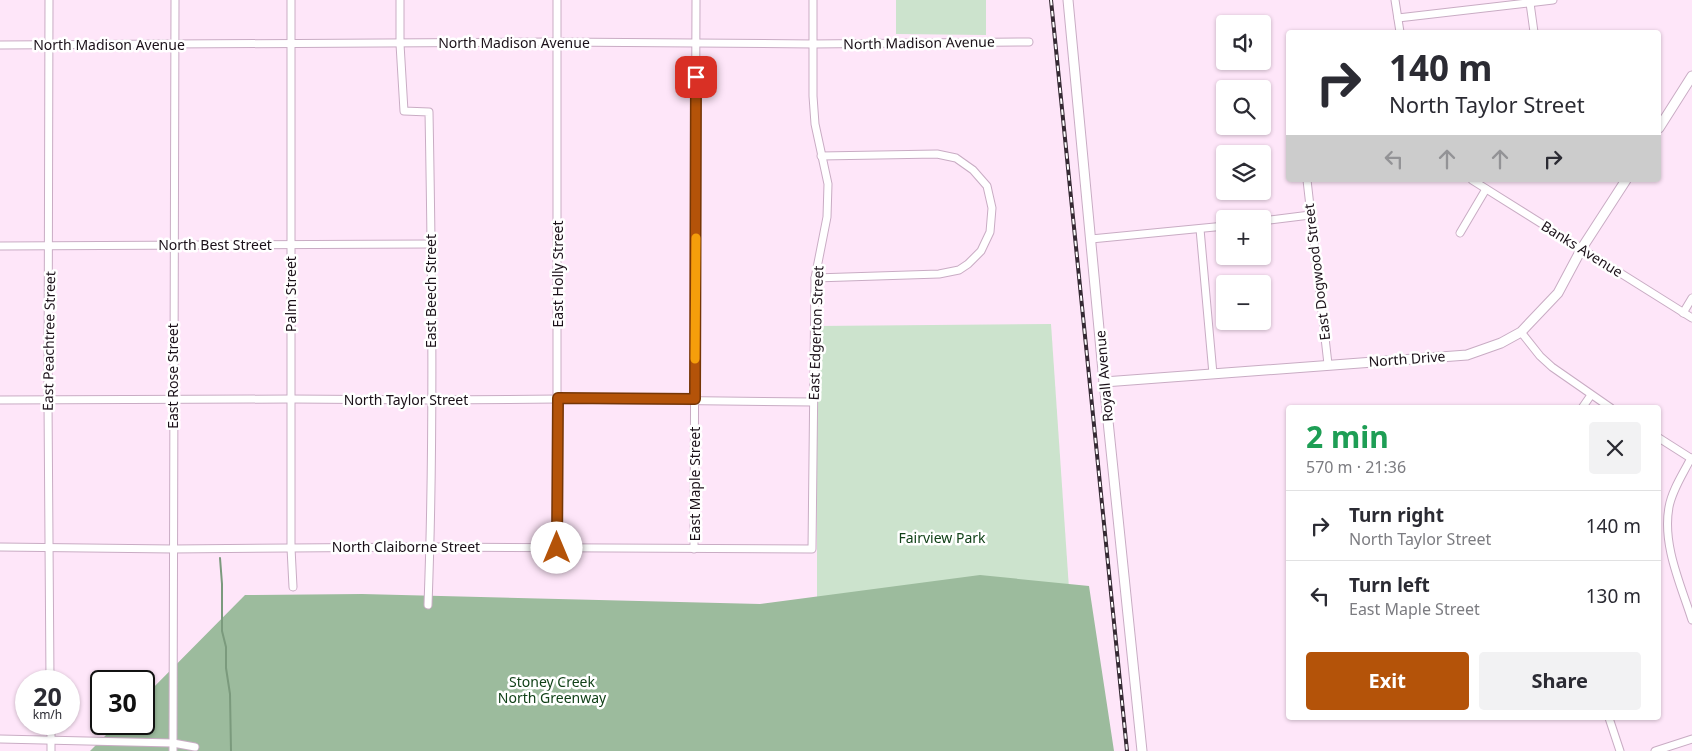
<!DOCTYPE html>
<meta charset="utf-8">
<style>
body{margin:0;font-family:"Noto Sans",sans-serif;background:#f2f2f3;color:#2b2b33;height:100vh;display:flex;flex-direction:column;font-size:19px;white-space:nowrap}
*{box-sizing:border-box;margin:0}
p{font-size:16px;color:#7c7c81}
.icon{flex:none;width:28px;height:28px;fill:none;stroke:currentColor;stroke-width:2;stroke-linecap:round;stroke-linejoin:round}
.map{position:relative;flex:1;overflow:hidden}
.panel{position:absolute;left:1286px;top:405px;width:375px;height:315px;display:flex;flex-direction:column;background:#fff;border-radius:5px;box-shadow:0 1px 4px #0004}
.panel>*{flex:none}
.banner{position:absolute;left:1286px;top:30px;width:375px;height:152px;border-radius:5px;box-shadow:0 1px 4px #0004;background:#fff;color:#2b2b33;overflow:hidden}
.buttons{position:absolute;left:1216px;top:15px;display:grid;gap:10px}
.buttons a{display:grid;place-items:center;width:55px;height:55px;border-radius:5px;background:#fff;box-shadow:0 1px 4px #0004;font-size:25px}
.speed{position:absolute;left:15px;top:670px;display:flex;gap:10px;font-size:25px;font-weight:700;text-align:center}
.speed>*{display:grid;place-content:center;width:65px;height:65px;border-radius:50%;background:#fff;box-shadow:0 1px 4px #0004;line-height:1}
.speed small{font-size:12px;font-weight:400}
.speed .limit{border:2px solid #111;border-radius:8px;background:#fff;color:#111}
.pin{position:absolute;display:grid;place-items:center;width:42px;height:42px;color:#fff;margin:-21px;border-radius:10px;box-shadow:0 2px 8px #0006}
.me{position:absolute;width:55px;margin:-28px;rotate:0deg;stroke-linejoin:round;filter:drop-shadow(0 0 4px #0008)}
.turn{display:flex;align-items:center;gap:18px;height:105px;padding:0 20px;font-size:22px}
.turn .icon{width:65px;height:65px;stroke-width:2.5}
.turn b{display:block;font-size:35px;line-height:42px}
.lanes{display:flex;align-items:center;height:48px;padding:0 20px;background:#0003;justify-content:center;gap:25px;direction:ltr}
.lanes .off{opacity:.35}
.round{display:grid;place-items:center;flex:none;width:52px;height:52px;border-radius:5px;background:#f2f2f3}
.headline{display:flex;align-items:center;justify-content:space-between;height:85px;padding:0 20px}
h1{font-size:30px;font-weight:700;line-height:38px;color:#1e9e55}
.cta{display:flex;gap:10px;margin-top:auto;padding:10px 20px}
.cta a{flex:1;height:58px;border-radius:5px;background:#b45309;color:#fff;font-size:20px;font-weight:700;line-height:58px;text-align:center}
.cta a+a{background:#f2f2f3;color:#2b2b33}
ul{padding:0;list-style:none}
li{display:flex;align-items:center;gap:15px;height:70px;padding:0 20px;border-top:1px solid #e1e1e2}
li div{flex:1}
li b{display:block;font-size:19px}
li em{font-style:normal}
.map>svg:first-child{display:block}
</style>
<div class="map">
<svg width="1692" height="751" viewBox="0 0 1692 751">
<rect width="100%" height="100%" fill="#fee6f9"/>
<g fill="#cce3cd">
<polygon points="896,0 986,0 986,35 896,34"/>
<polygon points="1051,324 1074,662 817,665 817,326"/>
</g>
<polygon fill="#9cbb9d" points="980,575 1089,586 1114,751 90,751 117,724 144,724 144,697 245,595 362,594 760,604"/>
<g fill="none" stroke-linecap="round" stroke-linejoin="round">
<polyline stroke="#7b9a7d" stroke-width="2" points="220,558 222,584 222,631 226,647 226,668 230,694 231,751"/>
<g stroke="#c9acc4" stroke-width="9">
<g id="minor">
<polyline points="49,0 48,401 50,681"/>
<polyline points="291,0 291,548 293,587"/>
<path d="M 400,0 L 400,44 L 404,111 L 429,112 C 432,276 434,441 428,605"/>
<polyline points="557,0 557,547"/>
<polyline points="1395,0 1400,32"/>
<polyline points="1530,3 1534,32"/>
<polyline points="1398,18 1553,0"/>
<polyline points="0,45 557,42 813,44 1029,42"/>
<polyline points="1307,180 1328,364"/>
<polyline points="1472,180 1692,318"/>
<polyline points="1262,221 1310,215"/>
<polyline points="1200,229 1213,374"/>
<polyline points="1460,233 1486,189"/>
<polyline points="1091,239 1225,226"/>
<polyline points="0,246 431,244"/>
<polyline points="815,278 939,274 959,270 968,264 981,251 990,232 992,208 987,186 973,170 956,158 937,154 821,156"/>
<polyline points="1683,313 1692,298"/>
<polyline points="1521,332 1540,356 1552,367 1611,408"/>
<polyline points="0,400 291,399 431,400 558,399 813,402"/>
<polyline points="1582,408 1591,395"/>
<polyline points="1659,438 1692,459"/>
<path d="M 1691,458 C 1683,474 1672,490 1669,507 C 1662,545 1681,585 1692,620"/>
<polyline points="0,547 173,549 430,547 812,549 815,278 827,217 828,184 815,124 813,96 813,0"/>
<polyline points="694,549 696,0"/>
<polyline points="1609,718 1620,751"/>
<polyline points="51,724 51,751"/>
<polyline points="0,739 173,743 195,747"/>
<polyline points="173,751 175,0"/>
<polyline points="1655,751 1692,739"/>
</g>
</g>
<g stroke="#c9acc4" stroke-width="11">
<g id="tertiary">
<polyline points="1068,0 1104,382 1142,751"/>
<polyline points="1659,128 1692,76"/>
<polyline points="1104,382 1467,355 1501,343 1521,332 1558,293 1582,248 1626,180"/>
</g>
</g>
<use href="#minor" stroke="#fff" stroke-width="7"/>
<use href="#tertiary" stroke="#fff" stroke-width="9"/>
<g stroke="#362a34" stroke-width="4">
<polyline id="rail" points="1051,0 1127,751"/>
</g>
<use href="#rail" stroke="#fff" stroke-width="2" stroke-dasharray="5.5" stroke-linecap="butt"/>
</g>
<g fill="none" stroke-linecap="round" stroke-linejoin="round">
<g stroke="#753606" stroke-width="12">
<polyline id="route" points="557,548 558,398 695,399 696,77"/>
</g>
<use href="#route" stroke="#b45309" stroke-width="9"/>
<polyline stroke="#f59e0b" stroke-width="9" points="695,359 696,238"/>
</g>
<g text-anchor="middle" stroke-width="5" stroke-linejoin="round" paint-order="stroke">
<g font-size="14" fill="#1a1018" stroke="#fff">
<text x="514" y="48">North Madison Avenue</text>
<text transform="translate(919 43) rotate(-1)" y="5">North Madison Avenue</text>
<text x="109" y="50">North Madison Avenue</text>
<text x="215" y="250">North Best Street</text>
<text transform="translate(1582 249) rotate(32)" y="5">Banks Avenue</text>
<text transform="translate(1317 272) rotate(-97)" y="5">East Dogwood Street</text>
<text transform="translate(558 274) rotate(-90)" y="5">East Holly Street</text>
<text transform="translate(431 291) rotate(-90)" y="5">East Beech Street</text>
<text transform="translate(291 294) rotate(-90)" y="5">Palm Street</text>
<text transform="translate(816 333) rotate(-88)" y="5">East Edgerton Street</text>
<text transform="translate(49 341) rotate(-89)" y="5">East Peachtree Street</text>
<text transform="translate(1407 359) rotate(-4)" y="5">North Drive</text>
<text transform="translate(173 376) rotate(-90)" y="5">East Rose Street</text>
<text transform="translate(1104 376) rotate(-95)" y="5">Royall Avenue</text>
<text x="406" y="405">North Taylor Street</text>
<text transform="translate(695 484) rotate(-90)" y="5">East Maple Street</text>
<text x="406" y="552">North Claiborne Street</text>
</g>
<g font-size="14" fill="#114118" stroke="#fff">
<text x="942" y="543">Fairview Park</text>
<text x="552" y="687">Stoney Creek<tspan x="552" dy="16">North Greenway</tspan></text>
</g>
</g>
</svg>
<div class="buttons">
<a><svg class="icon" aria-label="sound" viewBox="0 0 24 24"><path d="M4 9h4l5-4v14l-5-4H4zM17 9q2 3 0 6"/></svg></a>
<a><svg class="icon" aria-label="search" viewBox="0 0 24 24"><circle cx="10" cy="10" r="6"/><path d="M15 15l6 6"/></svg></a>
<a><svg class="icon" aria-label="layers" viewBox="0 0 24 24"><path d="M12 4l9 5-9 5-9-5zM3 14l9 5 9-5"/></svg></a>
<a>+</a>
<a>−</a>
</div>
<div class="speed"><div>20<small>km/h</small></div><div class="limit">30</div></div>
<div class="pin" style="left:696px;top:77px;background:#d93025"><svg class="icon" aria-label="arrive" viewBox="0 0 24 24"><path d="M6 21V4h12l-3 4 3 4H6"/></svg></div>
<svg class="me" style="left:557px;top:548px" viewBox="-20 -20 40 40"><circle r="19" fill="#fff"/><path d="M0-13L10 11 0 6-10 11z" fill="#b45309"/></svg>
<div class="banner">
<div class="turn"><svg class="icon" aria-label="right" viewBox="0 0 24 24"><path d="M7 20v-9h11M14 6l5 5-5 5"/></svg><div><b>140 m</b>North Taylor Street</div></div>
<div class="lanes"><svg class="icon off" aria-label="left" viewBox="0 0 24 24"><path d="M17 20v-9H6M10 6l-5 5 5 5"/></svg><svg class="icon off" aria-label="ahead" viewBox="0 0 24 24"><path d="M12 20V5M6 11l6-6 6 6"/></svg><svg class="icon off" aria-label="ahead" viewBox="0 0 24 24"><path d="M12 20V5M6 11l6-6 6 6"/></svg><svg class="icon" aria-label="right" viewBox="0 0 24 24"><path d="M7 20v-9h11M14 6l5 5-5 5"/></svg></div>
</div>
<section class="panel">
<div class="headline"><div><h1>2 min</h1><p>570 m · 21:36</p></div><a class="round"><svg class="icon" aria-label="close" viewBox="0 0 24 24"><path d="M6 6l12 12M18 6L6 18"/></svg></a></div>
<ul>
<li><svg class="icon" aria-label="right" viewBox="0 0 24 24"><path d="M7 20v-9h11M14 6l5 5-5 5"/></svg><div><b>Turn right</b><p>North Taylor Street</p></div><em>140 m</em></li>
<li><svg class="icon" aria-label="left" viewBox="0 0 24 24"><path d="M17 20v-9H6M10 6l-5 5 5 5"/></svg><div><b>Turn left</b><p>East Maple Street</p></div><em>130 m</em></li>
</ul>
<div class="cta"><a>Exit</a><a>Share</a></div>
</section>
</div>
